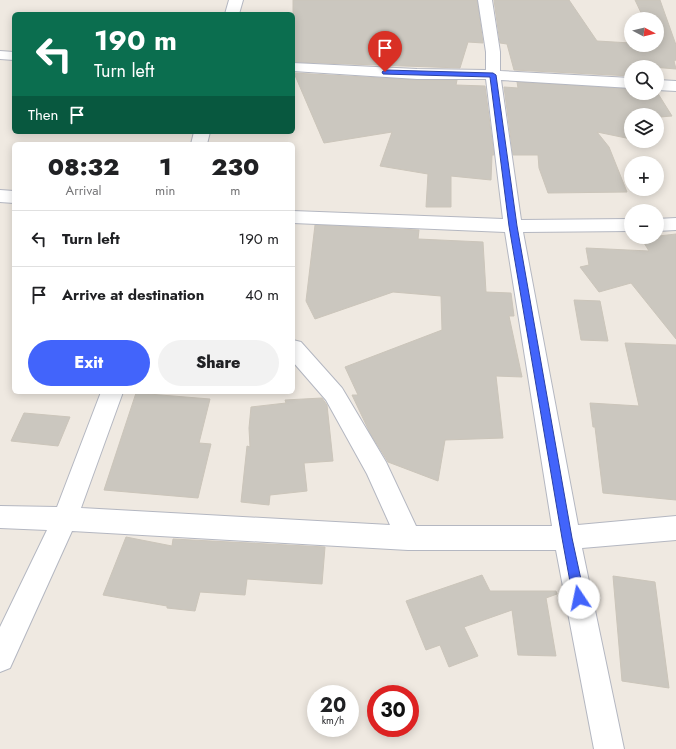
<!DOCTYPE html>
<meta charset="utf-8">
<style>
body{margin:0;font-family:Jost,sans-serif;background:#f2f2f2;color:#202124;height:100vh;display:flex;flex-direction:column;font-size:15px;white-space:nowrap}
*{box-sizing:border-box;margin:0}
p{font-size:13px;color:#757577}
.icon{flex:none;width:22px;height:22px;fill:none;stroke:currentColor;stroke-width:2;stroke-linecap:round;stroke-linejoin:round}
.map{position:relative;flex:1;overflow:hidden}
.details{position:absolute;left:12px;top:142px;width:283px;height:252px;display:flex;flex-direction:column;background:#fff;border-radius:6px;box-shadow:0 2px 10px #0003}
.details>*{flex:none}
.hud{position:absolute;left:12px;top:12px;width:283px;height:122px;border-radius:6px;box-shadow:0 2px 10px #0003;background:#0b6e4f;color:#fff;overflow:hidden}
.needle{width:26px;rotate:97deg}
.controls{position:absolute;left:624px;top:12px;display:grid;gap:8px}
.controls a{display:grid;place-items:center;width:40px;height:40px;border-radius:50%;background:#fff;box-shadow:0 2px 10px #0003;font-size:20px}
.speed{position:absolute;left:307px;top:685px;display:flex;gap:8px;font-size:20px;font-weight:700;text-align:center}
.speed>*{display:grid;place-content:center;width:52px;height:52px;border-radius:50%;background:#fff;box-shadow:0 2px 10px #0003;line-height:1}
.speed small{font-size:10px;font-weight:400}
.speed .limit{border:6px solid #d22;background:#fff;color:#111}
.pin{position:absolute;display:grid;place-items:center;width:34px;height:34px;color:#fff;margin:-41px -17px;border-radius:50% 50% 50% 0;rotate:-45deg;box-shadow:0 0 4px #0007}
.pin .icon{rotate:45deg}
.me{position:absolute;width:44px;margin:-22px;rotate:349deg;stroke-linejoin:round;filter:drop-shadow(0 0 3px #0008)}
.turn{display:flex;align-items:center;gap:14px;height:84px;padding:0 16px;font-size:18px}
.turn .icon{width:52px;height:52px;stroke-width:2.5}
.turn b{display:block;font-size:28px;line-height:34px}
.then{display:flex;align-items:center;height:38px;padding:0 16px;background:#0003;gap:8px;font-size:15px}
.eta{display:flex;justify-content:space-evenly;align-items:center;height:68px;text-align:center}
.eta b{font-size:24px;font-weight:800;line-height:28px}
.primary-button{display:flex;gap:8px;margin-top:auto;padding:8px 16px}
.primary-button a{flex:1;height:46px;border-radius:24px;background:#4264fb;color:#fff;font-size:16px;font-weight:800;line-height:46px;text-align:center}
.primary-button a+a{background:#f2f2f2;color:#202124}
ul{padding:0;list-style:none}
li{display:flex;align-items:center;gap:12px;height:56px;padding:0 16px;border-top:1px solid #e0e0e0}
li div{flex:1}
li b{display:block;font-size:15px}
li em{font-style:normal}
.map>svg:first-child{display:block}
</style>
<div class="map">
<svg width="676" height="749" viewBox="0 0 676 749">
<rect width="100%" height="100%" fill="#efe9e1"/>
<g fill="#cbc7bf" stroke="#cbc5ba">
<polygon points="293,0 477,0 483,43 468,42 460,68 293,62"/>
<polygon points="494,0 569,0 597,41 631,43 631,45 657,45 657,19 644,19 635,0 660,0 676,45 676,60 674,61 676,69 641,66 631,67 631,76 514,70 507,44 500,43"/>
<polygon points="294,73 417,80 457,80 456,85 485,86 494,155 492,155 491,180 451,176 451,207 426,207 428,174 380,166 392,132 324,143"/>
<polygon points="517,82 631,89 631,93 657,92 672,116 660,117 663,127 657,127 657,115 631,115 631,139 597,132 609,147 627,192 548,193 539,168 538,155 513,155 504,87 518,88"/>
<polygon points="315,225 419,230 418,239 483,242 486,292 511,293 514,316 509,316 522,377 496,376 503,438 445,440 438,481 388,462 370,433 352,395 358,395 345,367 442,330 441,296 393,292 315,319 306,301"/>
<polygon points="676,234 676,339 631,283 599,292 580,267 589,265 586,248 649,251 641,238"/>
<polygon points="574,300 600,301 608,341 581,340"/>
<polygon points="625,343 676,345 676,500 603,493 595,427 593,427 590,403 639,406"/>
<polygon points="136,393 210,399 199,443 211,444 198,498 104,490"/>
<polygon points="322,398 327,405 333,461 304,463 307,491 270,495 269,505 241,502 247,446 250,447 249,428 251,407 286,403 285,400"/>
<polygon points="24,413 70,417 58,446 11,441"/>
<polygon points="126,537 172,546 173,539 325,547 322,584 247,579 245,595 200,592 195,611 167,608 167,606 103,595"/>
<polygon points="482,575 490,591 556,591 557,594 546,598 556,656 518,655 512,610 464,627 478,656 449,667 440,645 426,650 406,601"/>
<polygon points="613,576 655,582 669,688 622,681"/>
</g>
<g fill="none" stroke-linecap="round" stroke-linejoin="round">
<g stroke="#b4b7c1" stroke-width="2">
<g id="minor">
<polygon points="229,0 243,0 239,14 225,14"/>
<polygon points="478,0 492,0 500,52 500,71 631,78 631,88 501,80 521,220 631,219 631,231 523,232 578,525 676,516 676,540 582,548 624,749 594,749 556,550 408,550 72,531 10,668 0,672 0,627 47,530 0,528 0,506 57,507 101,392 123,392 81,508 390,525 367,474 326,400 293,362 293,340 301,342 342,388 386,462 416,526 552,526 505,232 293,223 293,211 503,219 486,79 417,79 293,71 293,63 417,69 486,70 486,52"/>
<polygon points="0,51 14,52 14,60 0,59"/>
<polygon points="657,80 676,81 676,91 657,90"/>
<polygon points="194,132 210,132 207,144 191,144"/>
<polygon points="0,190 14,191 14,203 0,202"/>
<polygon points="676,218 676,230 657,231 657,219"/>
</g>
</g>
<use href="#minor" fill="#fff" fill-rule="evenodd"/>
</g>
<polygon fill="#4264fb" stroke="#2b41a3" points="385,70 493,73 496,75 517,226 572,538 585,598 583,602 579,603 575,602 573,598 562,538 509,226 490,77 383,74 382,72"/>
</svg>
<div class="controls">
<a><svg class="needle" viewBox="-14 -14 28 28"><path d="M0-13l5 13h-10z" fill="#e53935"/><path d="M0 13l5-13h-10z" fill="#757577"/></svg></a>
<a><svg class="icon" aria-label="search" viewBox="0 0 24 24"><circle cx="10" cy="10" r="6"/><path d="M15 15l6 6"/></svg></a>
<a><svg class="icon" aria-label="layers" viewBox="0 0 24 24"><path d="M12 4l9 5-9 5-9-5zM3 14l9 5 9-5"/></svg></a>
<a>+</a>
<a>−</a>
</div>
<div class="speed"><div>20<small>km/h</small></div><div class="limit">30</div></div>
<div class="pin" style="left:385px;top:72px;background:#d93025"><svg class="icon" aria-label="arrive" viewBox="0 0 24 24"><path d="M6 21V4h12l-3 4 3 4H6"/></svg></div>
<svg class="me" style="left:579px;top:598px" viewBox="-20 -20 40 40"><circle r="19" fill="#fff"/><path d="M0-13L10 11 0 6-10 11z" fill="#4264fb"/></svg>
<div class="hud">
<div class="turn"><svg class="icon" aria-label="left" viewBox="0 0 24 24"><path d="M17 20v-9H6M10 6l-5 5 5 5"/></svg><div><b>190 m</b>Turn left</div></div>
<div class="then">Then<svg class="icon" aria-label="arrive" viewBox="0 0 24 24"><path d="M6 21V4h12l-3 4 3 4H6"/></svg></div>
</div>
<section class="details">
<div class="eta">
<div><b>08:32</b><p>Arrival</p></div>
<div><b>1</b><p>min</p></div>
<div><b>230</b><p>m</p></div>
</div>
<ul>
<li><svg class="icon" aria-label="left" viewBox="0 0 24 24"><path d="M17 20v-9H6M10 6l-5 5 5 5"/></svg><div><b>Turn left</b></div><em>190 m</em></li>
<li><svg class="icon" aria-label="arrive" viewBox="0 0 24 24"><path d="M6 21V4h12l-3 4 3 4H6"/></svg><div><b>Arrive at destination</b></div><em>40 m</em></li>
</ul>
<div class="primary-button"><a>Exit</a><a>Share</a></div>
</section>
</div>
